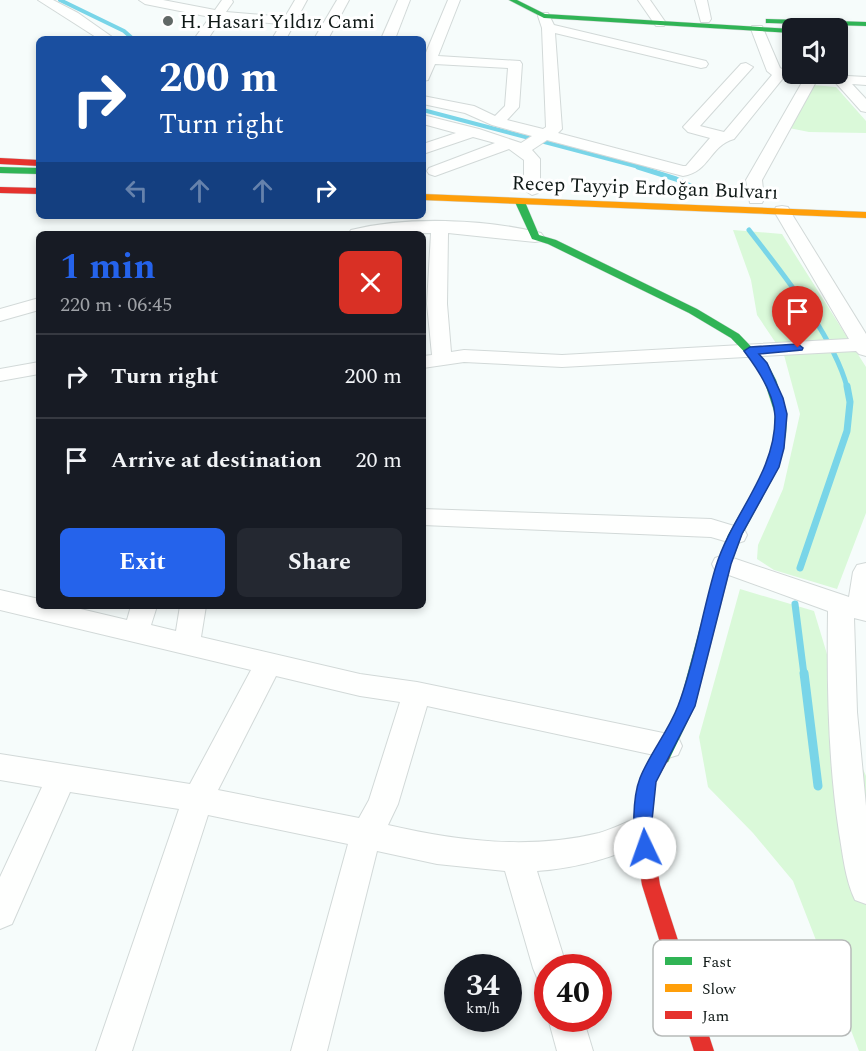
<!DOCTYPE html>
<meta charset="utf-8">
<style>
body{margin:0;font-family:Spectral,serif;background:#242831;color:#f1f3f6;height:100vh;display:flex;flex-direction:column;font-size:22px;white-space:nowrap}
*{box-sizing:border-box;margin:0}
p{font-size:20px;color:#9ea1a6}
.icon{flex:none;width:33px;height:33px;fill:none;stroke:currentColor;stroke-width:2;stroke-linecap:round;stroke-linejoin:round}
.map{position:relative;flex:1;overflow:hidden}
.sheet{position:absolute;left:36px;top:231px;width:390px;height:378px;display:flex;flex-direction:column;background:#171b24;border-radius:9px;box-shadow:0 3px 9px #0003}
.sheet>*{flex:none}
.top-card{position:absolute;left:36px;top:36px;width:390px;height:183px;border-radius:9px;box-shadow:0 3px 9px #0003;background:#1a4fa0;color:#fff;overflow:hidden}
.tools{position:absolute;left:782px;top:18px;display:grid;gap:12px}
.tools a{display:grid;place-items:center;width:66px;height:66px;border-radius:9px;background:#171b24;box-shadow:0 3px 9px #0003;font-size:30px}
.speed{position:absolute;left:444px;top:954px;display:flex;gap:12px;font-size:30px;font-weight:700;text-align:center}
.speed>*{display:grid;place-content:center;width:78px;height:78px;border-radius:50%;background:#171b24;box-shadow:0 3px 9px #0003;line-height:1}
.speed small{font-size:15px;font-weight:400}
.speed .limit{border:9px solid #d22;background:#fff;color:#111}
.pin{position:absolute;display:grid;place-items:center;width:51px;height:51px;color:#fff;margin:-62px -26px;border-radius:50% 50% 50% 0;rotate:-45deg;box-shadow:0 0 6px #0007}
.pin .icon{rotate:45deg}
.me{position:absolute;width:66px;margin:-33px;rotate:357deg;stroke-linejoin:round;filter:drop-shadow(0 0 4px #0008)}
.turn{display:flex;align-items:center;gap:21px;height:126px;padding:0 24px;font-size:27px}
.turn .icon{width:78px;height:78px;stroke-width:2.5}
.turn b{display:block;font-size:42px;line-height:51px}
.lanes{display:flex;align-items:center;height:57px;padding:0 24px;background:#0003;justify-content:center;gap:30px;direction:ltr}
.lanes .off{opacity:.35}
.round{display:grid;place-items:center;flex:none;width:63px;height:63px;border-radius:9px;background:#242831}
.summary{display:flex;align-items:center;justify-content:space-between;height:102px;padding:0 24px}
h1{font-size:36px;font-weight:700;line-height:45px;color:#2563eb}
.primary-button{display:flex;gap:12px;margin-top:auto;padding:12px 24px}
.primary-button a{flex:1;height:69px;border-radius:9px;background:#2563eb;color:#fff;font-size:24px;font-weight:700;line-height:69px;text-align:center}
.primary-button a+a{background:#242831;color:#f1f3f6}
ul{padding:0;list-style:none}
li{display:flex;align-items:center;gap:18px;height:84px;padding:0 24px;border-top:2px solid #363941}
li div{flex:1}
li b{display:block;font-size:22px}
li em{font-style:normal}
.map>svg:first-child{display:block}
</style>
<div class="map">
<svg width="866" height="1051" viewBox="0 0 866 1051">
<rect width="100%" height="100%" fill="#f6fcfb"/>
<g fill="#daf9d9">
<polygon points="812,85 836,87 866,121 866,133 809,132 789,128"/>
<polygon points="733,230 782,234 866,367 866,513 837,589 774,570 757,559 758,545 783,489 800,414 784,355 757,315 751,280"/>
<polygon points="740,589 814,611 858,757 866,776 866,1051 859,1051 793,881 753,833 708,787 699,737"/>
</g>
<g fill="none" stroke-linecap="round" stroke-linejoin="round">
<g stroke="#79d5e8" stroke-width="4">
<polyline points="60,0 124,31 133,39"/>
<polyline points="423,110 643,168"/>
</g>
<g stroke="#79d5e8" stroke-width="5">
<polyline points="638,167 676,179 707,194"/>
<path d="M 749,230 C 782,273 833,335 847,387"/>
</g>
<g stroke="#79d5e8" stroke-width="7">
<polyline points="800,568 847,431 850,402 847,386"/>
<polyline points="795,604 804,675"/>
</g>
<polyline stroke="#79d5e8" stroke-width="9" points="804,673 818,786"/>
<g stroke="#d2d9d8" stroke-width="2">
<g id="street">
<polygon points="38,0 53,0 78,13 115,39 99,39"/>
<polygon points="139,0 163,0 215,10 222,0 232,0 233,2 226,12 285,17 295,0 307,0 286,39 272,39 281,24 221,19 208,39 194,39 210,17 145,4"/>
<polygon points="337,0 349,0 328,39 314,39"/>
<polygon points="398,0 410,0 395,39 381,39"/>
<path d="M 448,0 L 460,0 L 438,56 L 520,61 L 522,64 L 519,107 L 507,120 L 543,129 L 546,127 L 542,28 L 538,16 L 540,13 L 548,13 L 554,25 L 706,61 L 708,64 L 706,67 L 701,68 L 555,33 L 562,129 L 558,133 L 683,166 L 686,166 L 710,138 L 688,132 L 683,127 L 741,64 L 746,63 L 753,67 L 700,126 L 724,132 L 772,75 L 767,71 L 751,29 L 752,26 L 762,26 L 780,68 L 788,72 L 734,139 C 709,146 710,172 683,176 L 547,140 L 532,150 L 540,159 L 540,190 L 538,193 L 532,195 L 524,190 L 524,160 L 509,149 L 435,176 L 429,174 L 427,171 L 429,168 L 495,143 L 473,137 L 423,154 L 423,144 L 456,133 L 423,124 L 423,115 L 479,129 L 521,143 L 532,136 L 492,125 L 465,113 L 423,104 L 423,96 L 474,106 L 495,116 L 505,106 L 508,68 L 435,64 L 428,80 L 423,81 L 423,55 L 425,55 Z"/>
<polygon points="638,0 650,0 666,23 664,26 656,26"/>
<polygon points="695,0 707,0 711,19 709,22 701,22"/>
<polygon points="792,73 866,77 866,85 852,84 866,99 866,112 861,111 835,82 817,80 762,180 764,199 762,203 750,203 746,180 804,79 793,77"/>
<path d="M 782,206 L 788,207 L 790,211 L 866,334 L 866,356 L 859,354 L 856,351 L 562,367 L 464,362 L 423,368 L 423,356 L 432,355 L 427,304 L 431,233 L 348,234 L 351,230 C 407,216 485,219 541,233 L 544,237 L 541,241 L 535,242 L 448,233 L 447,304 L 451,352 L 464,350 L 562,355 L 849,339 L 774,211 L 776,207 Z"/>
<polygon points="39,298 39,310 0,321 0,309"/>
<polygon points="39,362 39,374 0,381 0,369"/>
<polygon points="423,509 711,519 744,529 747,535 744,541 735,544 711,537 423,525"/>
<path d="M 724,555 L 849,597 L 853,572 L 857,565 L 866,563 L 866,621 L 854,618 L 857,712 L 866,806 L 866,904 L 855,900 C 845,879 843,855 839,832 C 828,759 827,685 828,611 L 715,570 L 712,564 L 715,558 Z"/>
<path d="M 0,590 L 39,599 L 39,606 L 68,606 L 127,620 L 131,606 L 157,606 L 151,625 L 176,631 L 180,606 L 206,606 L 201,637 L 360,674 L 417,682 L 668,734 L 678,737 L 682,746 L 678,755 L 668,758 L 427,706 L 398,804 L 388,825 C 457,841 529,850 599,833 C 613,829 628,821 642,816 L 653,820 L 657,830 L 653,840 C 613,857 580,868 537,871 L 567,968 L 548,968 L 548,984 L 538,980 L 533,968 L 505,871 L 437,864 L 377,851 L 327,1051 L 291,1051 L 348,844 L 208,815 L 132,1051 L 96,1051 L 179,809 L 70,792 L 12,924 L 0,929 L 0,877 L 42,787 L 0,780 L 0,754 L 190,784 L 251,670 L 0,610 ZM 276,676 L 360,696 L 400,702 L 369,800 L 359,818 L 218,790 Z"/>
<polygon points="548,1018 583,1018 593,1051 557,1051"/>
</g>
</g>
<g stroke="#d2d9d8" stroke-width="1">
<g id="fast">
<polygon points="509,0 517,0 545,14 792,29 792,33 544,18"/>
<polygon points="766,19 866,22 866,26 769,23 766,23"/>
<polygon points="0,167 39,168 39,174 0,173"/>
<polygon points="520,199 525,202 539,235 556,240 697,309 739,334 767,363 776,380 787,414 786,434 779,467 742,535 731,564 695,706 668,762 662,764 656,762 654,757 679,706 717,564 728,535 767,467 774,434 775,414 764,380 756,364 731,338 689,313 548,244 532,239 515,202"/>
</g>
</g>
<g stroke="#d2d9d8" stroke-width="1">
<polygon id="slow" points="423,194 866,212 866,218 423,200"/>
</g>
<g stroke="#d2d9d8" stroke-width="1">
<g id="jam">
<polygon points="0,158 39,160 39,166 0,164"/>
<polygon points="0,187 39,188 39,194 0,193"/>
<polygon points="662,750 668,752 670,757 656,781 651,830 660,885 714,1051 694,1051 642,885 633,830 640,780 656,752"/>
</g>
</g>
<use href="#street" fill="#fefffe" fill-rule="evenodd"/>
<use href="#fast" fill="#30b455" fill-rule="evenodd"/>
<use href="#slow" fill="#ff9f0a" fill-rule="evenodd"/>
<use href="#jam" fill="#e5322d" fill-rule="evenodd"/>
</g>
<path fill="#2563eb" stroke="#184099" stroke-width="1.5" d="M 798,344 L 803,348 L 802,350 L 759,354 L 767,363 L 783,398 L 787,414 L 784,448 L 779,467 L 742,534 L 731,564 L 695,706 L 656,782 L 651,830 L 654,848 L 652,854 L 645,857 L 639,854 C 631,837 633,796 640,778 C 650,753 668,732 678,706 C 695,662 702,612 716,566 C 732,514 776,473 775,416 C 774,393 757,368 744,351 L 750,347 Z"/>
<circle fill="#606866" stroke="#fff" stroke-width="2" cx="168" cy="21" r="6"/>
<g text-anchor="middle" stroke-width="6" stroke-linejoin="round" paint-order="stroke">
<g font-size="20" fill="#0f1816" stroke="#fff" text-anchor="start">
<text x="180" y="28">H. Hasari Yıldız Cami</text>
</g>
<g font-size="20" fill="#0f1816" stroke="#fff">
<text transform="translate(645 187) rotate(2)" y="7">Recep Tayyip Erdoğan Bulvarı</text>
</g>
</g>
<rect x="653" y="940" width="198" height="96" rx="9" fill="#fff" stroke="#b7bab9" stroke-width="1.5"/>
<rect x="665" y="957" width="27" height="8" fill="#30b455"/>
<rect x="665" y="984" width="27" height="8" fill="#ff9f0a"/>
<rect x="665" y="1011" width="27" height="8" fill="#e5322d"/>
<g font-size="16" fill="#0f1816">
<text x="702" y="967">Fast</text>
<text x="702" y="994">Slow</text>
<text x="702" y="1021">Jam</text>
</g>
</svg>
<div class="tools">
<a><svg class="icon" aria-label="sound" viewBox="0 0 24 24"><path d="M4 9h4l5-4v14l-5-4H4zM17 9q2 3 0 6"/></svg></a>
</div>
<div class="speed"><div>34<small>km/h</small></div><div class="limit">40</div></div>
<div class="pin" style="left:798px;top:348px;background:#d93025"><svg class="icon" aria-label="arrive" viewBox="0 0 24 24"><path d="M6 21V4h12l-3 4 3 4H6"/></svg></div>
<svg class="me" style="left:645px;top:848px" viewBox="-20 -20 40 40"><circle r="19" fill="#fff"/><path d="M0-13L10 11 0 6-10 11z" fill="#2563eb"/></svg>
<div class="top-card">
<div class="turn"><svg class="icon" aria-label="right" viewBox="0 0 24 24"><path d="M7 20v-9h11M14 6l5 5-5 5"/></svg><div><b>200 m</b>Turn right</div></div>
<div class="lanes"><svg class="icon off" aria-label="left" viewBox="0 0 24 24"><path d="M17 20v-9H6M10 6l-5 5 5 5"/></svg><svg class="icon off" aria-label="ahead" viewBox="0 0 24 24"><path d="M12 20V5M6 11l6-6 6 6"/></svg><svg class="icon off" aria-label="ahead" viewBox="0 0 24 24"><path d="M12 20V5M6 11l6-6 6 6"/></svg><svg class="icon" aria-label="right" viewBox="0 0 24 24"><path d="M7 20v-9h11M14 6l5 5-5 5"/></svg></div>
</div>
<section class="sheet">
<div class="summary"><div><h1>1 min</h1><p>220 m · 06:45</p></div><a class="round" style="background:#d93025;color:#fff"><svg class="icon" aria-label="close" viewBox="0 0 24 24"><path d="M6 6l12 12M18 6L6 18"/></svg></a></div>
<ul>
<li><svg class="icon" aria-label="right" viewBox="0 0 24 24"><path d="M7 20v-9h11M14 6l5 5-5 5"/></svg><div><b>Turn right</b></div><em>200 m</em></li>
<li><svg class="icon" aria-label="arrive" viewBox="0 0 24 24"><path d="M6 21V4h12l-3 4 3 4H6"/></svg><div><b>Arrive at destination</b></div><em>20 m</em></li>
</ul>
<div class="primary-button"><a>Exit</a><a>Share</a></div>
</section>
</div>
